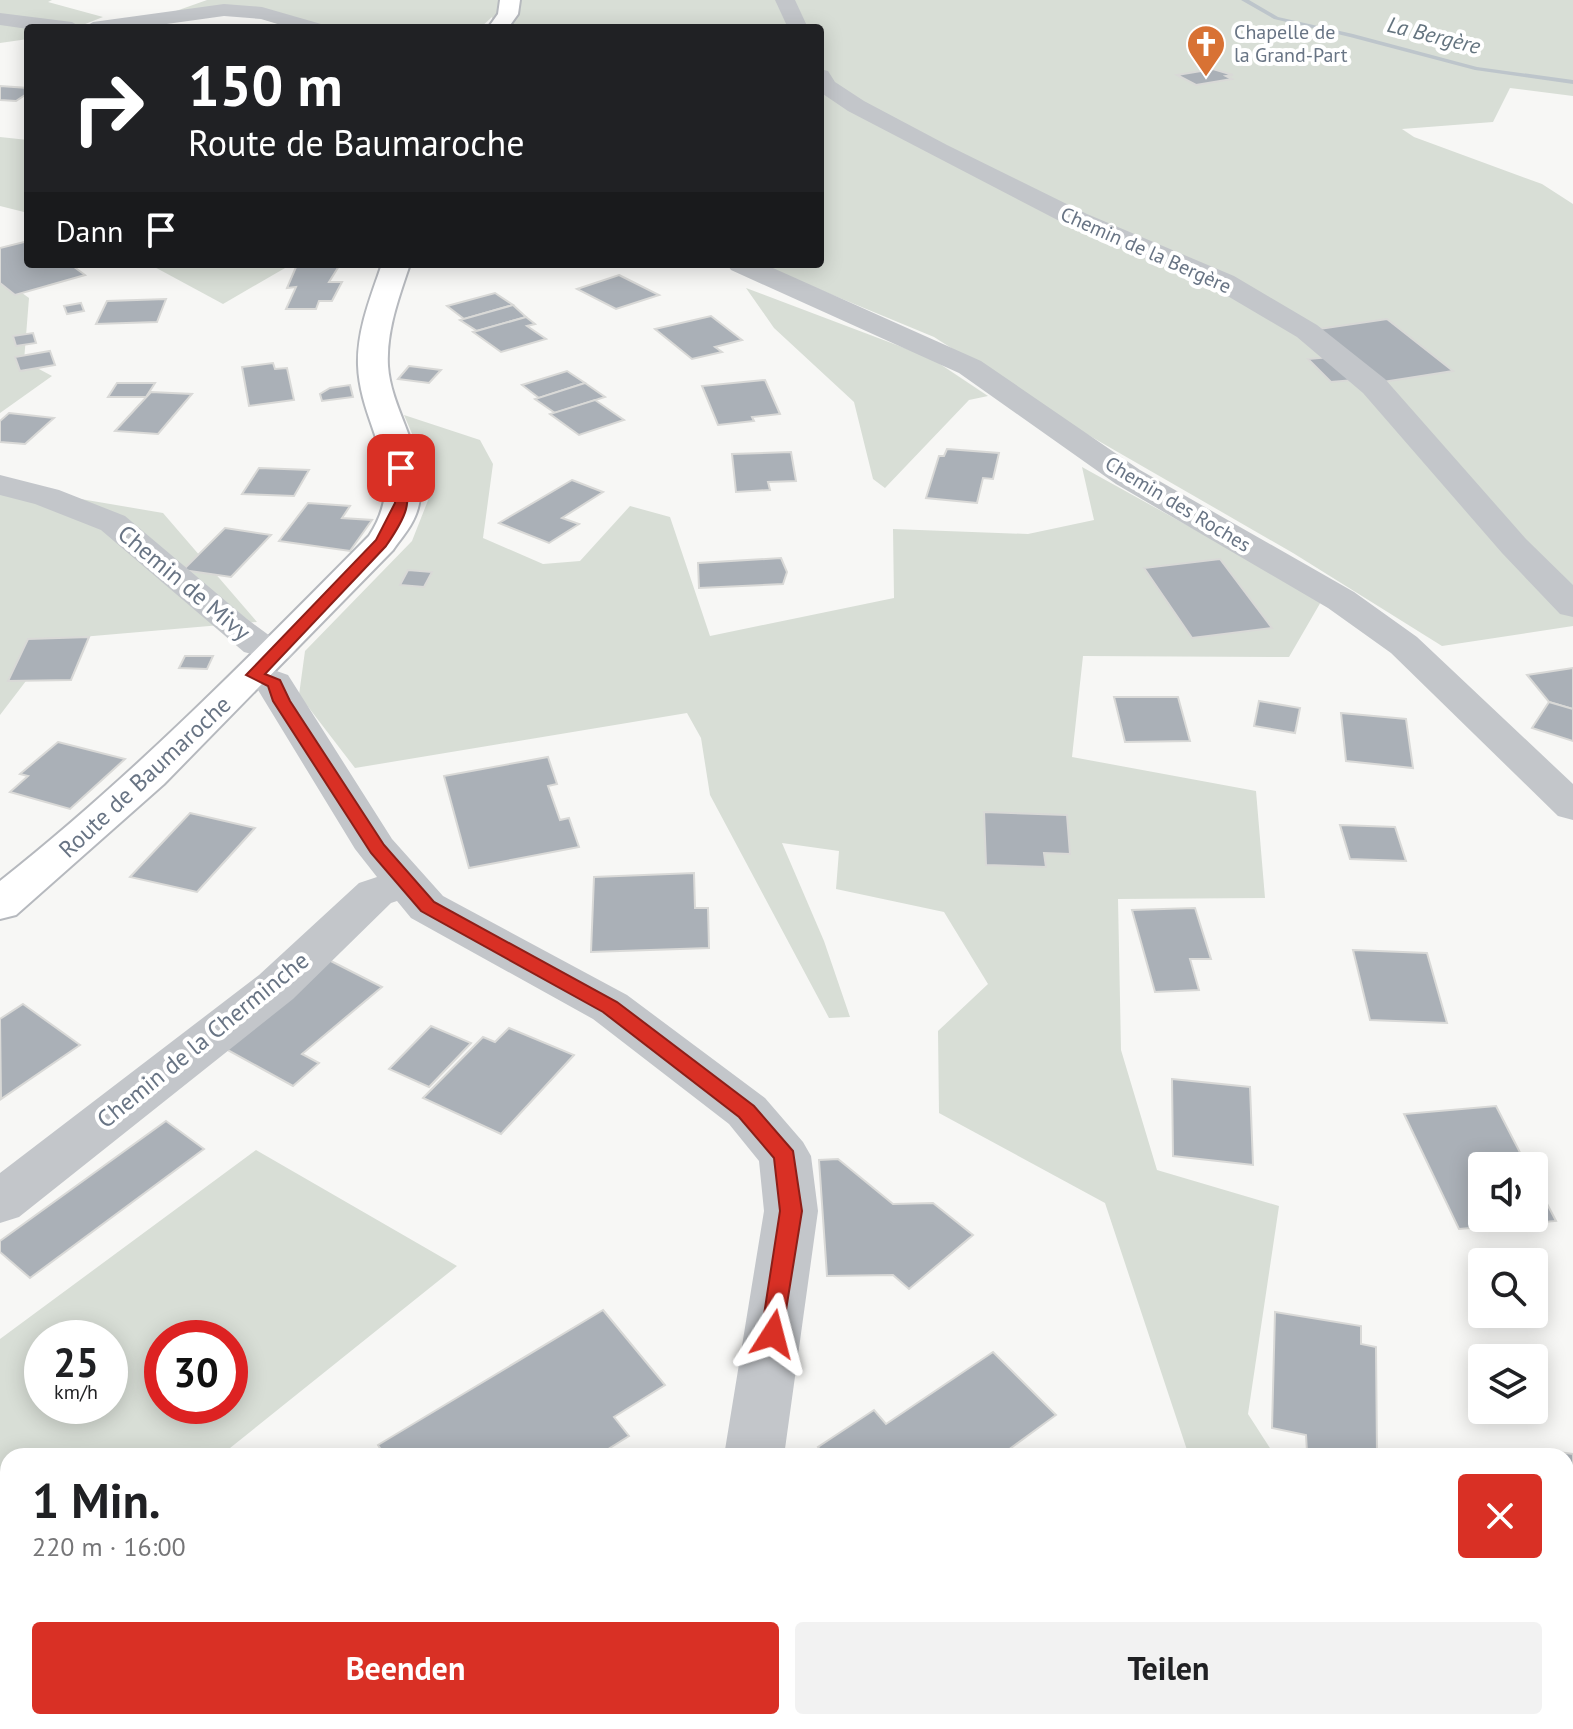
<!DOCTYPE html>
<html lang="de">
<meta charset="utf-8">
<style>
body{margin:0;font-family:"PT Sans",sans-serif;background:#f2f2f2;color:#202124;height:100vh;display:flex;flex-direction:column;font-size:30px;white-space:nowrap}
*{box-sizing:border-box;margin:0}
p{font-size:26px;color:#757577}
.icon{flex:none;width:44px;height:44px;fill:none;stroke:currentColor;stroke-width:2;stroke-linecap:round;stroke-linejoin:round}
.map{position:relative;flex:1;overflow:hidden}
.panel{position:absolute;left:0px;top:1448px;width:1574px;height:282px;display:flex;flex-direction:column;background:#fff;border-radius:24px 24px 0 0;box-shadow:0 4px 20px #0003}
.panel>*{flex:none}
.banner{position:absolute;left:24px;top:24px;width:800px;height:244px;border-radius:8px;box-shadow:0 4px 20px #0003;background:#202124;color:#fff;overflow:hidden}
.tools{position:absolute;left:1468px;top:1152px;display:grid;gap:16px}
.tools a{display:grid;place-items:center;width:80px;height:80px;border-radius:8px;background:#fff;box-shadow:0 4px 20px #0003;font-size:40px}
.speed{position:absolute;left:24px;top:1320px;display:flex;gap:16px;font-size:40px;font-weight:700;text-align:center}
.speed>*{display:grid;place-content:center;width:104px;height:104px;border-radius:50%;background:#fff;box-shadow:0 4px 20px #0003;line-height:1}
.speed small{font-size:20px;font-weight:400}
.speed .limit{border:12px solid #d22;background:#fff;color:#111}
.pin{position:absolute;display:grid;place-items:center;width:68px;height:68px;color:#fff;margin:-34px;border-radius:16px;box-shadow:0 4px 12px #0006}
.me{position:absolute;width:88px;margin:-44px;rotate:9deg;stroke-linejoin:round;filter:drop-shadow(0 0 6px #0008)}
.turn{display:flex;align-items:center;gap:28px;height:168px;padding:0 32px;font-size:36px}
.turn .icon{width:104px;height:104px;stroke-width:2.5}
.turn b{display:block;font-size:56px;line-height:68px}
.then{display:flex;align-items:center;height:76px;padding:0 32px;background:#0003;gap:16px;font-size:30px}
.round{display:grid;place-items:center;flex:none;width:84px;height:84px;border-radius:8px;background:#f2f2f2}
.head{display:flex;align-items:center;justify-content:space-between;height:136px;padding:0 32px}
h1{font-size:48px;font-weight:700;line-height:60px}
.action{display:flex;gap:16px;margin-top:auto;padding:16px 32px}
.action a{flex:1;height:92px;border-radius:8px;background:#d93025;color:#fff;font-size:32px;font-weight:700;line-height:92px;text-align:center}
.action a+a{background:#f2f2f2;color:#202124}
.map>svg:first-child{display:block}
</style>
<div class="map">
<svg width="1573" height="1729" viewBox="0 0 1573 1729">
<rect width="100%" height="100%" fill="#f7f7f5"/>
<g fill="#d8ded6" fill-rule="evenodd">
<polygon points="0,0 52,0 48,2 103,17 75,28 28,28 28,39 0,43"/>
<polygon points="207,0 1573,0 1573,96 1510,88 1493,122 1402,129 1414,137 1542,184 1573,204 1573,626 1442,646 1293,553 1083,432 934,337 758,264 820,264 820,28 495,28 492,17 480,28 291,28 257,17 215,13 159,17"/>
<polygon points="0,137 28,140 28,213 0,206"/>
<polygon points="149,264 292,264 223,304"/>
<polygon points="0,277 29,298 24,361 52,376 0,413"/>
<polygon points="746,288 931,358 988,396 969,400 885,488 873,479 854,402 774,328"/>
<polygon points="404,415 480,440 493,464 483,538 543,564 580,561 630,506 670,517 710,636 894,598 893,529 1028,534 1094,520 1082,467 1322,600 1289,657 1083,656 1072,757 1256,791 1265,898 1118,899 1121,1050 1157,1170 1279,1206 1248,1414 1275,1456 1189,1456 1105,1203 939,1113 938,1031 988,984 944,912 836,889 839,851 782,843 824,941 850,1017 829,1018 710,795 701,738 687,713 355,768 299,695 305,651 412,541 434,485"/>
<polygon points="0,479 22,489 163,513 257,622 58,639 0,715"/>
<path d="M 256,1150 L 457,1266 L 220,1456 L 8,1456 L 8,1523 L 0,1527 L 0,1339 ZM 42,1338 L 110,1338 L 110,1406 L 42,1406 ZM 162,1338 L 230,1338 L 230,1406 L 162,1406 Z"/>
<polygon points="1219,1722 1306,1722 1304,1729 1222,1729"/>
</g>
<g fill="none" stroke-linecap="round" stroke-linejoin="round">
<polygon fill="#bdc5cb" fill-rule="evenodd" points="1241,0 1249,0 1278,17 1353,34 1477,67 1573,80 1573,84 1475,70 1350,37 1274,19"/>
</g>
<g fill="#aab0b7" stroke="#d9d9d7" stroke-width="2">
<polygon points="1213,69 1233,75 1226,76 1232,79 1196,85 1177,75"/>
<polygon points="0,86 28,88 28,93 16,101 0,100"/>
<polygon points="28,241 28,264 70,264 85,275 15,295 0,283 0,248"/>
<polygon points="339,266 329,282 342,282 332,301 319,301 316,309 286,309 296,287 287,288 296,267"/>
<polygon points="619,275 659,295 616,309 577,289"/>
<polygon points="495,293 513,305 464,319 447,306"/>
<polygon points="166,299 157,322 96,324 107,301"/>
<polygon points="81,303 84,311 67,314 64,306"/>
<polygon points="513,305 526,317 477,331 460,320"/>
<polygon points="711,316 742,340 715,347 722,352 692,359 655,329"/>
<polygon points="526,317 535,324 527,326 546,339 501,352 473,332"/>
<polygon points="1387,319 1453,371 1383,382 1319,329"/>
<polygon points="33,333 36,343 16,346 13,336"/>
<polygon points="50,351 55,365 20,371 15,357"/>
<polygon points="1330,357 1354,380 1331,382 1308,359"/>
<polygon points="273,363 275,369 287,368 294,400 249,406 242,367"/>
<polygon points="409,366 441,370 429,383 398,379"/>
<polygon points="567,371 585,383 539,398 522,385"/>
<polygon points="765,380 780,414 752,417 754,421 718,425 702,386"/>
<polygon points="117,383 155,383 146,397 108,397"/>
<polygon points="585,383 605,397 555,413 535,399"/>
<polygon points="350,385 353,397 322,401 320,394 330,388"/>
<polygon points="151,392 192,394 158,434 115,431"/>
<polygon points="595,400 624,420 579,435 550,414"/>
<polygon points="9,413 54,418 25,444 0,442 0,421"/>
<polygon points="947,449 999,453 993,479 983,478 977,503 926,498 939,456 944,456"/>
<polygon points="791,452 796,481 768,482 770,490 736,492 732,454"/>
<polygon points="259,468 309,470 294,496 242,494"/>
<polygon points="572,480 603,492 562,518 579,524 549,543 499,523"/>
<polygon points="308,503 350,506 342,518 372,520 350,551 279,541"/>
<polygon points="225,528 271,535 231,577 183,570"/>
<polygon points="781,558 787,572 783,584 699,588 698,563"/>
<polygon points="1220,559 1272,628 1192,638 1144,568"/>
<polygon points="408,570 432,572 424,587 400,585"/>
<polygon points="89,637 71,680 8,681 28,639"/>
<polygon points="185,656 213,656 207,669 179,668"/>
<polygon points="1573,668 1573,709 1549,702 1527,675"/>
<polygon points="1114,697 1178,697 1190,741 1125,742"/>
<polygon points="1259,701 1300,708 1295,733 1254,726"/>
<polygon points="1549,702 1573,709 1573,741 1532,728"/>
<polygon points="1341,713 1406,719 1413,768 1346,761"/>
<polygon points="58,742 125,759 70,809 10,792 28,776 20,774"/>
<polygon points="548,757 557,784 548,786 560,820 569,818 579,847 469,868 444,776"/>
<polygon points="984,812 1067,815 1070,854 1044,853 1046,867 986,865"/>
<polygon points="190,813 255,828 197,892 130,877"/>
<polygon points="1340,825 1395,827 1406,861 1350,859"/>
<polygon points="694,873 695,908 708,908 709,948 591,952 594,877"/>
<polygon points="1195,908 1211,959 1190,959 1199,990 1155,992 1132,910"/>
<polygon points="1353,950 1427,953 1447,1023 1370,1020"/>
<polygon points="323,957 382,987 302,1054 319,1063 293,1086 215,1043"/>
<polygon points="23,1004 80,1045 1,1099 0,1019"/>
<polygon points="431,1026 471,1043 429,1087 389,1069"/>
<polygon points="509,1028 574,1055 501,1134 423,1098 483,1037 495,1042"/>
<polygon points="1172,1079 1250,1087 1253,1165 1173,1156"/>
<polygon points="1496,1106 1527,1166 1482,1166 1482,1218 1534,1218 1534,1179 1556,1221 1459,1229 1404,1114"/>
<polygon points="166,1121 204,1149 30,1278 0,1252 0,1241"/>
<polygon points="838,1159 893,1204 933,1203 973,1235 909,1289 893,1275 827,1276 819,1160"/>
<polygon points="603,1310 665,1385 614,1417 629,1436 597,1456 385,1456 378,1445"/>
<polygon points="1275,1312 1361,1326 1361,1344 1376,1347 1377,1456 1327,1456 1307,1452 1306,1435 1272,1428"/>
<polygon points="993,1352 1056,1415 1000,1456 825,1456 818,1447 874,1410 886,1424"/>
<polygon points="1551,1451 1573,1454 1573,1615 1566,1562 1566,1456 1552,1456"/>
<polygon points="36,1722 157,1722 148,1729 41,1729"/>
</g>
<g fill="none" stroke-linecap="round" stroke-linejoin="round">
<g stroke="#b6b9be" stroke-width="4">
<g id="secondary">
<polygon points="500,0 520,0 518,14 508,28 488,28 498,14"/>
<path d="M 382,264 L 410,264 C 399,297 386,331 388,366 C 391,413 432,460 418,508 C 414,524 402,537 393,550 L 164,784 L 16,915 L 0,919 L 0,881 C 133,776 250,656 369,536 C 411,472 360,429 358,365 C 357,330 371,296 382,264 Z"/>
</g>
</g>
<g fill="#c3c6ca" fill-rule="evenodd">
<polygon points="775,0 795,0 808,28 788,28"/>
<polygon points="224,4 262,7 321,24 324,28 291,28 261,19 224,16 138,28 83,28 93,22"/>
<polygon points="0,13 72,22 82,28 28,29 0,25"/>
<polygon points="820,69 828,71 835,82 864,101 947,145 1087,214 1234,276 1317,325 1385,379 1526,539 1573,585 1573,617 1560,614 1502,553 1363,393 1297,337 1214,288 1069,226 848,111 820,92"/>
<polygon points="727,264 764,264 981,361 1140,470 1354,592 1417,637 1573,784 1573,820 1558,816 1391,653 1328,608 1116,484 959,373 731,270"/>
<polygon points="0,475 59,490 125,516 247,619 270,636 290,642 296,650 290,658 277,661 244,652 101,530 35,504 0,495"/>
<polygon points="254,663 288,675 392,839 443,896 627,995 765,1098 803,1142 811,1156 818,1211 784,1456 724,1456 764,1211 759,1161 729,1124 593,1019 411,918 397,901 391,903 293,999 19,1217 0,1223 0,1173 259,975 359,883 377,877 355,849 258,690 240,683 235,675 240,667"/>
<polygon points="564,1722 636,1722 633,1729 561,1729"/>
</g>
<use href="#secondary" fill="#fff" fill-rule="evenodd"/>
</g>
<path fill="#d93025" stroke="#8d1f18" stroke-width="2" d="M 401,464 L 407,468 C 410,507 408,514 386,546 L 265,674 L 280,680 L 290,701 L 384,845 L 434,902 L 617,1002 L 754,1106 L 793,1151 L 802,1211 L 781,1341 L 773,1344 L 764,1341 L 761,1334 L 780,1211 L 774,1158 L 739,1117 L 603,1012 L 421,911 L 371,853 L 273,701 L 268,686 L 246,675 L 376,540 L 395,503 L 394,468 Z"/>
<defs>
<g id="church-pin" transform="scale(2)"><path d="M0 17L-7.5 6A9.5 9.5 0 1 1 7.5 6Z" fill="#d87234" stroke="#fff"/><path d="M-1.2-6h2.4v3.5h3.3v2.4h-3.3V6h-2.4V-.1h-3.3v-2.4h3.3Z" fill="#fff"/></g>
</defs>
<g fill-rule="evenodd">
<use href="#church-pin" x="1206" y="44"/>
</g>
<g text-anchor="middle" stroke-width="8" stroke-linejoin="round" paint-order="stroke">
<g font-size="20" fill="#687484" stroke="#fff" text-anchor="start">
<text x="1234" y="39">Chapelle de<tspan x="1234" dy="23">la Grand-Part</tspan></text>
</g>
<g font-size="20" fill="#687484" stroke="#fff">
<text transform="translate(1146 250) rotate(24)" y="7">Chemin de la Bergère</text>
<text transform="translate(1178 504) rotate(31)" y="7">Chemin des Roches</text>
</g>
<g font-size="22" font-style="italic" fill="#64747f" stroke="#fff">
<text transform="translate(1434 35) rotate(14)" y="8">La Bergère</text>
</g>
<g font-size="24" fill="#687484" stroke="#fff">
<text transform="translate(184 583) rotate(40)" y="8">Chemin de Mivy</text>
<text transform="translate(145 777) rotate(-43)" y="8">Route de Baumaroche</text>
<text transform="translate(203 1040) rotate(-39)" y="8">Chemin de la Cherminche</text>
</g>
</g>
</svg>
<div class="tools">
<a><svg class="icon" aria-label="sound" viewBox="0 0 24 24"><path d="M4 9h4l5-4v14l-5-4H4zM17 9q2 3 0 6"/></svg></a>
<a><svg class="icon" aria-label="search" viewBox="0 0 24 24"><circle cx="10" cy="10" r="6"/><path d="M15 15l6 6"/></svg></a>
<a><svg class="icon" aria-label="layers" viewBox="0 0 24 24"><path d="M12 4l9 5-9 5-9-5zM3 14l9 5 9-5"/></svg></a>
</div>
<div class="speed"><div>25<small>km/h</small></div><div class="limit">30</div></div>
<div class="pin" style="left:401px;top:468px;background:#d93025"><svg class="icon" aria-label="arrive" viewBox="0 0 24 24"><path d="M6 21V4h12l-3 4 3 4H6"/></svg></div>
<svg class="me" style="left:773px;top:1334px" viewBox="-20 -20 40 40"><path d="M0-17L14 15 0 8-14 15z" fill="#d93025" stroke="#fff" stroke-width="4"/></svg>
<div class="banner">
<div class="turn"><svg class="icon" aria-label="right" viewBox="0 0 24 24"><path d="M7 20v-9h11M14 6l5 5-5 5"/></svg><div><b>150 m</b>Route de Baumaroche</div></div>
<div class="then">Dann<svg class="icon" aria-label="arrive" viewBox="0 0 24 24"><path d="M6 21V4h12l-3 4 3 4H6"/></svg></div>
</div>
<section class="panel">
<div class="head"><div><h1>1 Min.</h1><p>220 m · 16:00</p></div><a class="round" style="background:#d93025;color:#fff"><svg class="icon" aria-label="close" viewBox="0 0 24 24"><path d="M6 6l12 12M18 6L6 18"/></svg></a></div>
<div class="action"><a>Beenden</a><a>Teilen</a></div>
</section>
</div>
